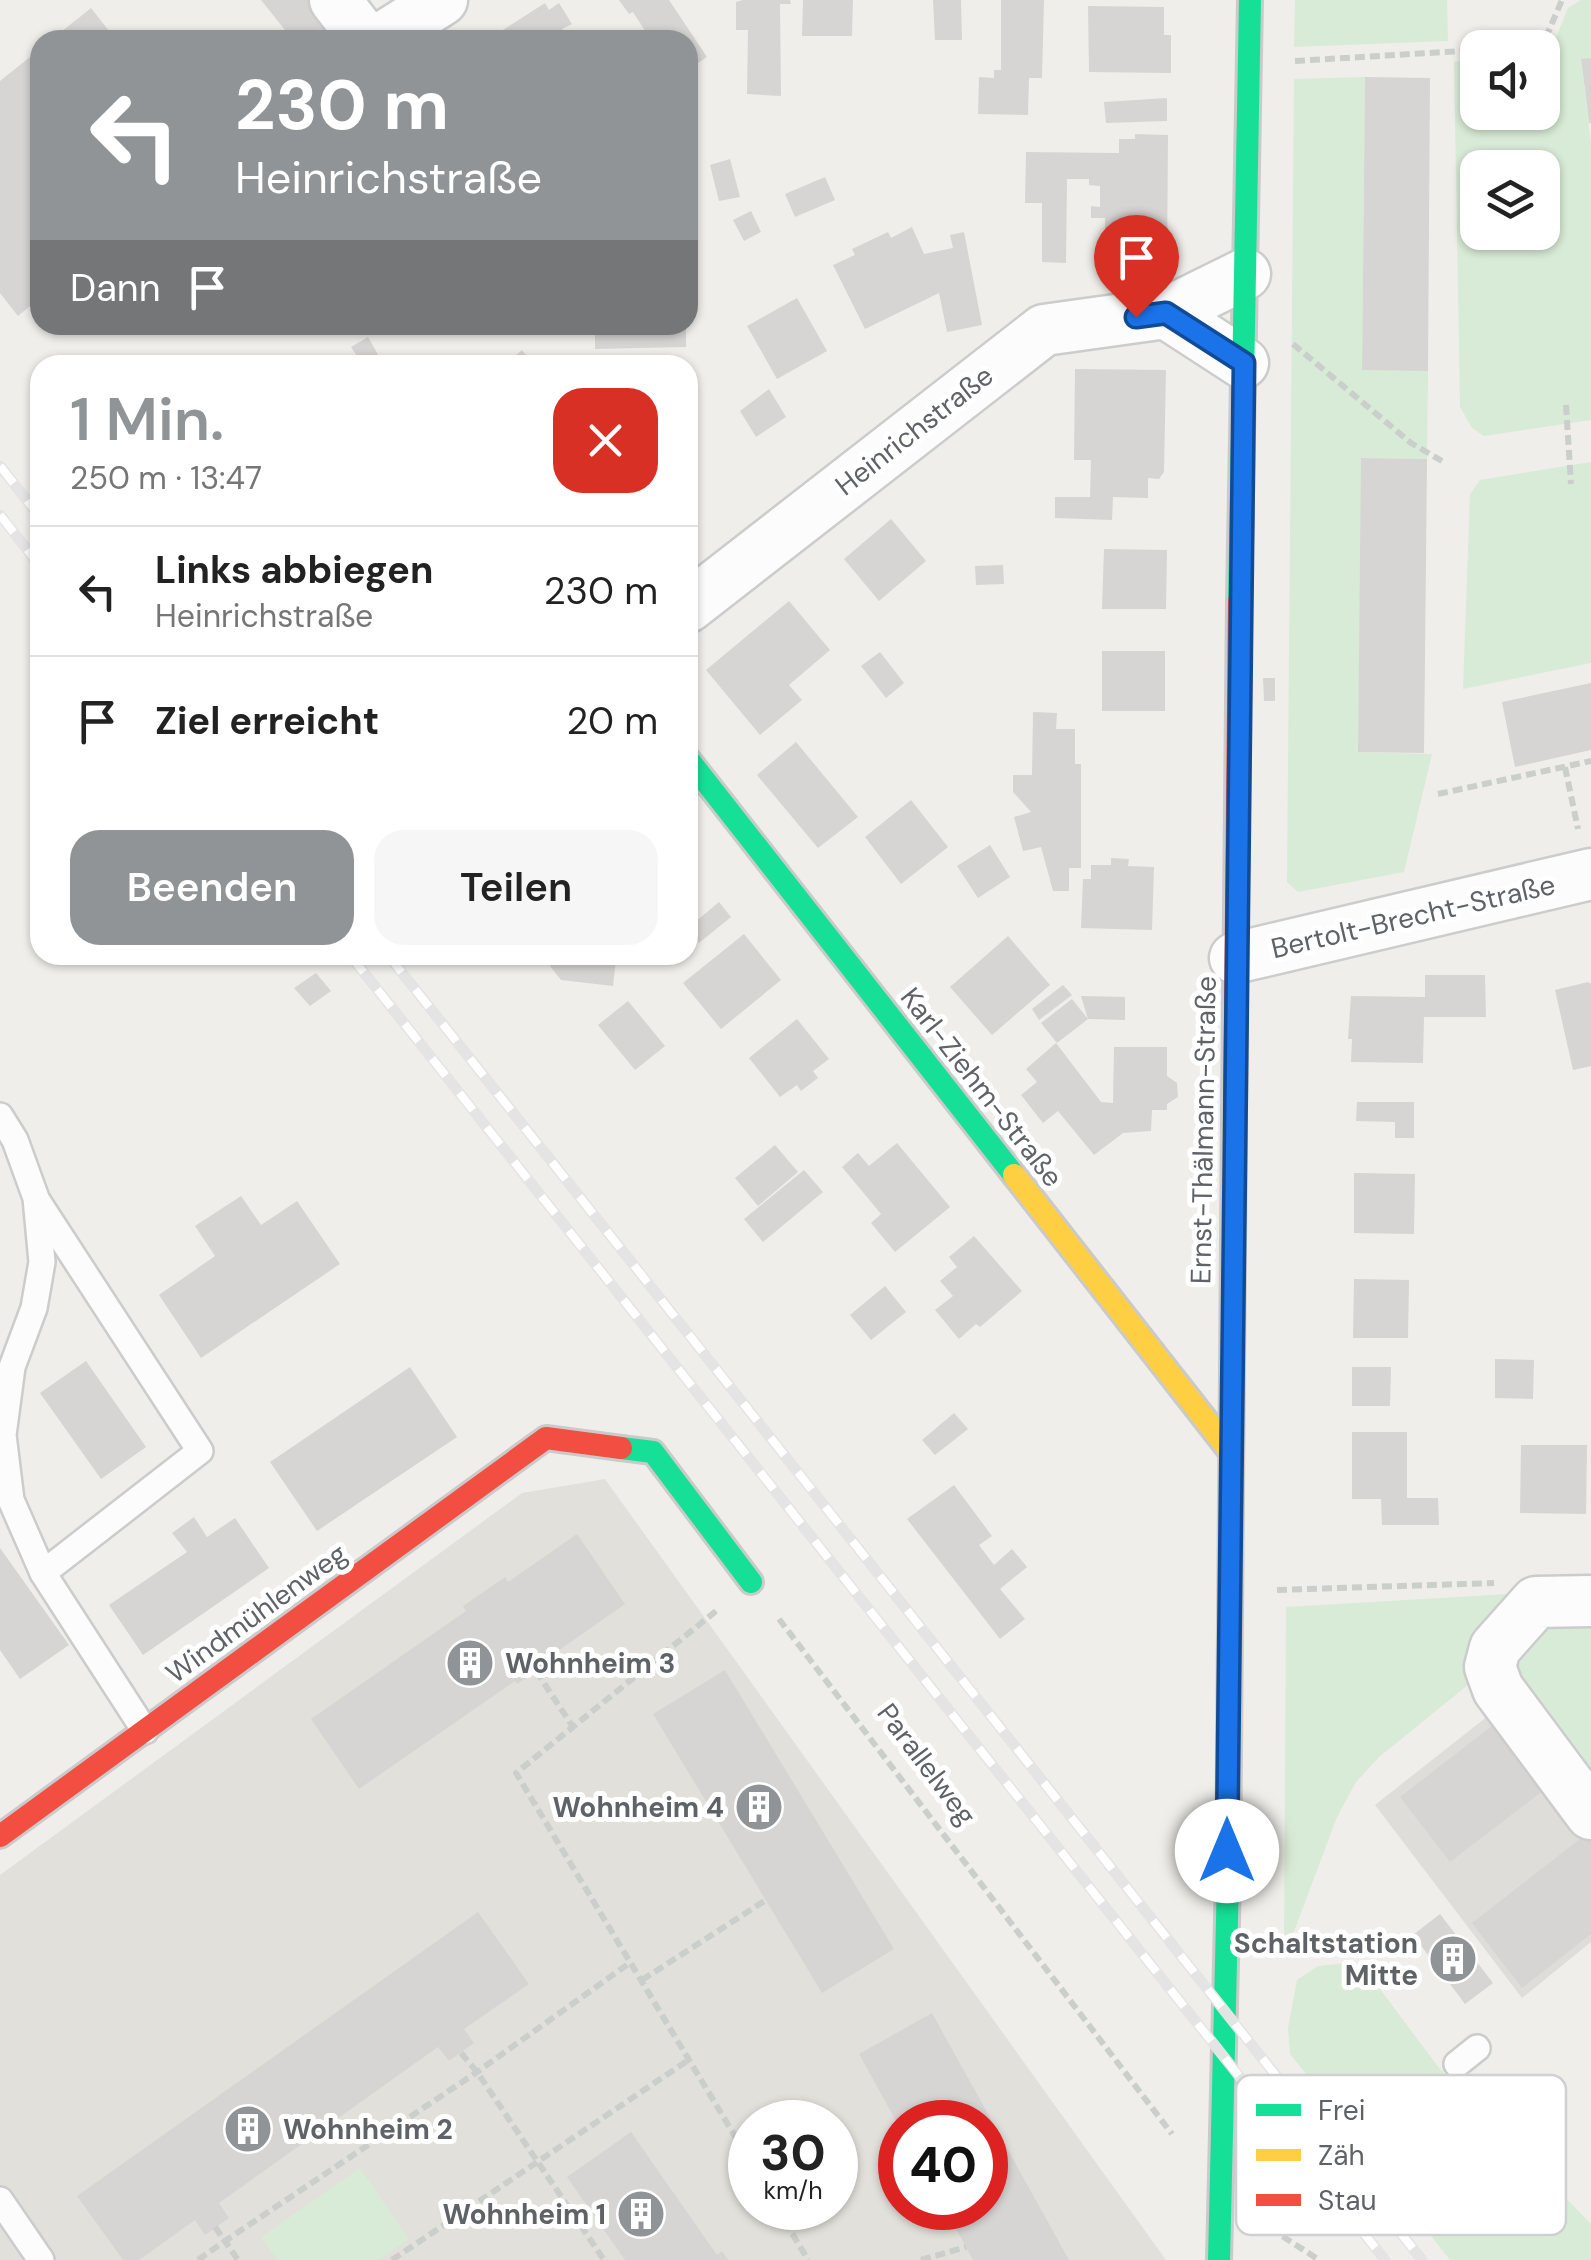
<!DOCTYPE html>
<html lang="de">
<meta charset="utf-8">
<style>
body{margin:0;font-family:"DM Sans",sans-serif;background:#f6f6f6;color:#222;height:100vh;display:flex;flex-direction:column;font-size:38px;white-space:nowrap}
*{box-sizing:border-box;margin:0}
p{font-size:32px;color:#767676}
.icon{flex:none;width:55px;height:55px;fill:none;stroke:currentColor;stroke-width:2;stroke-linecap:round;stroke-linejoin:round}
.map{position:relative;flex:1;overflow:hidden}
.sheet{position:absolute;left:30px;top:355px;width:668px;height:610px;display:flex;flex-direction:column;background:#fff;border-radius:30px;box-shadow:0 2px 8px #0004}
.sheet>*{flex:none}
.top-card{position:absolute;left:30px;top:30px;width:668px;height:305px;border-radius:30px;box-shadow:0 2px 8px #0004;background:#919496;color:#fff;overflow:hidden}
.fabs{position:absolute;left:1460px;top:30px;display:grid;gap:20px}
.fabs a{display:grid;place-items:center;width:100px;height:100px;border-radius:20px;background:#fff;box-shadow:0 2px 8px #0004;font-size:50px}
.speed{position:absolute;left:728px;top:2100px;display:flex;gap:20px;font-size:50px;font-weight:700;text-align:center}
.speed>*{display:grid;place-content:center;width:130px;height:130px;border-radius:50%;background:#fff;box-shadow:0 2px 8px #0004;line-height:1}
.speed small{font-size:25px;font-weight:400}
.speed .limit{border:15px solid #d22;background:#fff;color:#111}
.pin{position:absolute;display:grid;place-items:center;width:85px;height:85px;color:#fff;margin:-102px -42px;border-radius:50% 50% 50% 0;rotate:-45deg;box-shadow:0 0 10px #0007}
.pin .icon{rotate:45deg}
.me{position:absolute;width:110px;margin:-55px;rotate:0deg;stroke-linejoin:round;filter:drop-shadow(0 0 8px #0008)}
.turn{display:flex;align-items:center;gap:35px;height:210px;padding:0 40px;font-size:45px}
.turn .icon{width:130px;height:130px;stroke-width:2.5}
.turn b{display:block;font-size:70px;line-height:85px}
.then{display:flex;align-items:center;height:95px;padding:0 40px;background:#0003;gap:20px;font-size:38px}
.round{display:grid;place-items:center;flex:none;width:105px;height:105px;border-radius:30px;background:#f6f6f6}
.overview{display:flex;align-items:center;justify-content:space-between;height:170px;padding:0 40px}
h1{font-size:60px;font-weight:600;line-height:75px;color:#919496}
.primary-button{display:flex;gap:20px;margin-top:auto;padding:20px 40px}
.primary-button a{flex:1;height:115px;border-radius:30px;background:#919496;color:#fff;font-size:40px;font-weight:600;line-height:115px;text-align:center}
.primary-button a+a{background:#f6f6f6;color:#222}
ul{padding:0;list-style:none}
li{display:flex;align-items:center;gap:30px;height:130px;padding:0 40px;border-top:2px solid #e0e0e0}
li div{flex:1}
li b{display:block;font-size:38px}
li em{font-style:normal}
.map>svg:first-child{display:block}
</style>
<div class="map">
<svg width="1591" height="2260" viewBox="0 0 1591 2260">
<rect width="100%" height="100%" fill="#efeeea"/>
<polygon fill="#dfddda" points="1498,1708 1591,1832 1591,1942 1522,1998 1375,1805"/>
<path fill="#e2e0da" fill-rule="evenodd" d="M 605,1479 L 1166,2260 L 0,2260 L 0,1875 L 522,1493 ZM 750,2122 L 835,2122 L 835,2208 L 750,2208 ZM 900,2122 L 985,2122 L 985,2208 L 900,2208 Z"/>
<g fill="#d8ebd6" fill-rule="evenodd">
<polygon points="1295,0 1447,0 1448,41 1294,47"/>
<path d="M 1581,0 L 1591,0 L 1591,58 L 1581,60 L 1591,144 L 1591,420 L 1484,436 L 1472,428 L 1460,407 L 1454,62 L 1477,58 L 1478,112 L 1542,112 L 1543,48 L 1553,45 L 1568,8 ZM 1478,168 L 1542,168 L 1542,232 L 1478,232 Z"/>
<polygon points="1365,77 1362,369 1428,371 1427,459 1362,458 1358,752 1432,754 1404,872 1298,892 1287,882 1294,79"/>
<polygon points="1591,462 1591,663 1463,689 1470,494 1480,480"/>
<polygon points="1509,1594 1474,1680 1379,1757 1356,1782 1337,1817 1284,1958 1286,1607"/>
<polygon points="1591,1616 1591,1789 1507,1680 1506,1653 1538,1623"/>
<polygon points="1345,1963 1377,1985 1439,2068 1591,2224 1591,2260 1450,2260 1399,2195 1435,2165 1406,2130 1372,2156 1290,2054 1288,2028 1297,1980 1318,1966"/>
<polygon points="360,2168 409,2239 379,2260 277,2260 261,2237"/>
</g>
<g fill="#d6d5d3">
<polygon points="261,0 310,0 336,33 327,40 293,40"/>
<polygon points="619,0 669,0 707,57 688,70 688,40 651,40 633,12 629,14"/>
<polygon points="743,0 790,0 791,4 780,4 781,96 747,94 748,30 736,30 736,2"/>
<polygon points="803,0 853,0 852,36 802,36"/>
<polygon points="933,0 961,0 962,40 935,40"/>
<polygon points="1001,0 1044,0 1042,78 1029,78 1028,115 978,114 979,77 994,78 994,70 1001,70"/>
<polygon points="545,3 549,10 559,3 572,24 562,29 569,40 498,40 495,35"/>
<polygon points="1088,6 1164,7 1164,35 1171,35 1171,73 1089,72"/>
<polygon points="91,8 116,40 51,40"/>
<polygon points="40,49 40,298 18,316 0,293 0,81"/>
<polygon points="1591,58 1591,123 1589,123 1581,59"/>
<polygon points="1365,77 1430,78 1428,371 1362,370"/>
<polygon points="1167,98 1167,121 1106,123 1104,102"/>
<polygon points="1135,134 1168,135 1167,263 1105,262 1105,218 1091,218 1091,206 1100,207 1100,186 1089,185 1089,179 1067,179 1066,263 1042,262 1042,203 1025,203 1026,152 1119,153 1119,139 1135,139"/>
<polygon points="730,159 740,197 719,201 710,165"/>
<polygon points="825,177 835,200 795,217 785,194"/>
<polygon points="751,211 761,232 744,241 733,220"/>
<polygon points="912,227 924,254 953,248 950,235 964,232 982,325 947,332 939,293 865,329 833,265 855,255 852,249 888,232 891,238"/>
<polygon points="797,298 827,351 777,379 747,326"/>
<polygon points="595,325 686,325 686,347 595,349"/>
<polygon points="368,337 384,365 363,365 351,347"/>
<polygon points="522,350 534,365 504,365"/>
<polygon points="1075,369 1166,370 1164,472 1159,479 1148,478 1148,498 1113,497 1112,520 1055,518 1055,497 1090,497 1091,460 1074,460"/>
<polygon points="769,389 786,417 756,437 740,411"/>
<polygon points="1361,458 1427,459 1424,753 1358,752"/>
<polygon points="891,519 926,561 879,601 844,559"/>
<polygon points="1104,549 1167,550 1166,609 1102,609"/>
<polygon points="1003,565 1004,584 976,585 975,566"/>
<polygon points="789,601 830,650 789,685 802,700 760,735 706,670"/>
<rect x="1102" y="651" width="63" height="60"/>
<polygon points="880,652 904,683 886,698 861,666"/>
<polygon points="1263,678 1275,678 1275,701 1264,701"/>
<polygon points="1591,683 1591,750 1515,767 1502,702"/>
<polygon points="1033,712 1057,713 1056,729 1075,729 1075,764 1081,764 1081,868 1069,868 1069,891 1053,891 1041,847 1023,851 1014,817 1031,812 1013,792 1013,775 1032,775"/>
<polygon points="796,742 858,817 818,848 757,775"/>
<polygon points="911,800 948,847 901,884 865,837"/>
<polygon points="990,845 1010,877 978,898 957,866"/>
<polygon points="1111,858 1129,859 1128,866 1154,867 1152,930 1081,928 1083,879 1091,879 1091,865 1111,865"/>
<polygon points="719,902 731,917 699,943 688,928"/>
<polygon points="744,934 781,980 721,1029 683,983"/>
<polygon points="1008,936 1050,985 992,1035 950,987"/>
<polygon points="564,955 652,955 643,962 616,959 613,986 561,980 550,966"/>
<polygon points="316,973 331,991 310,1006 294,988"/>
<polygon points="1425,975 1485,975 1486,1017 1424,1017 1423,1063 1351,1062 1352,1039 1348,1039 1351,996 1425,997"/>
<polygon points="1588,982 1591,984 1591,1066 1573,1070 1555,990"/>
<polygon points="1063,985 1072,995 1039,1020 1032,1009"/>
<polygon points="1081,996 1125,997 1125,1020 1088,1019"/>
<polygon points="1072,999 1088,1019 1057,1043 1041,1023"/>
<polygon points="628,1001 665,1046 635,1070 598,1025"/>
<polygon points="797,1019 829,1059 813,1071 818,1078 801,1091 797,1085 780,1097 749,1058"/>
<polygon points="1056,1043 1101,1102 1113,1103 1114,1047 1167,1047 1167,1076 1177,1083 1178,1097 1167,1104 1167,1110 1152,1110 1151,1131 1123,1133 1094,1155 1058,1111 1043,1123 1021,1095 1037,1082 1026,1069"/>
<polygon points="1357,1102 1414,1102 1414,1138 1395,1138 1395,1122 1356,1121"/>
<polygon points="897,1143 950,1207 895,1252 871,1223 881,1214 842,1167 858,1153 869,1166"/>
<polygon points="775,1145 798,1172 758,1206 735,1178"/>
<polygon points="804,1170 823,1192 763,1242 744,1219"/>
<polygon points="1354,1173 1415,1174 1414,1234 1354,1233"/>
<polygon points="241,1196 261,1225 297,1201 340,1264 201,1358 159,1295 215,1256 195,1226"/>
<polygon points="974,1236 1022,1291 980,1327 976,1324 959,1339 935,1310 953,1296 940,1281 957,1267 949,1257"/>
<polygon points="1354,1279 1409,1280 1408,1338 1353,1338"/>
<polygon points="885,1286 906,1312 871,1340 850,1315"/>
<polygon points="1495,1359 1534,1360 1533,1399 1495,1398"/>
<polygon points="86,1361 146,1447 101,1479 40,1393"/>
<polygon points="410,1367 457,1437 317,1531 270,1462"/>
<polygon points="1352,1367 1391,1367 1390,1406 1352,1406"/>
<polygon points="954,1413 968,1429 935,1455 922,1440"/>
<polygon points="1352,1432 1407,1432 1407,1498 1438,1498 1439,1525 1382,1525 1381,1499 1352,1499"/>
<polygon points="1521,1445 1587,1445 1586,1514 1520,1513"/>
<polygon points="954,1485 992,1536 979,1545 994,1565 1012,1549 1027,1567 1000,1589 1025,1619 1000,1639 907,1519"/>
<polygon points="194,1517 207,1537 235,1518 269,1568 143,1655 109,1605 187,1552 172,1533"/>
<polygon points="577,1534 625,1604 558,1651 560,1654 517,1684 515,1681 359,1789 311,1719 466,1611 463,1606 505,1577 508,1582"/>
<polygon points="0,1548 69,1645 20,1679 0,1650"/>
<polygon points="725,1670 894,1949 822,1993 653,1714"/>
<polygon points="1497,1722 1548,1787 1450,1862 1400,1797"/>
<polygon points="1585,1835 1591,1842 1591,1934 1522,1988 1472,1923"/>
<polygon points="478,1912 529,1984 464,2029 474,2043 449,2061 438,2047 219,2203 229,2218 205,2235 195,2220 139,2260 123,2260 77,2196"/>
<polygon points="1440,1914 1493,1983 1465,2004 1413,1935"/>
<polygon points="932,2013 1069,2260 973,2260 966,2247 944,2208 985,2208 985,2122 900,2122 900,2128 859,2054"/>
<polygon points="631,2132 717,2255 722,2251 728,2260 625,2260 567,2177"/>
</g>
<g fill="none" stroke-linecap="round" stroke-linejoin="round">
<g stroke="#cbcccc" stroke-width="30">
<g id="lane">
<polyline points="0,1116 15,1140 36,1198 42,1262 34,1308 12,1367 3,1435 11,1500 43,1573 145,1731"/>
<polyline points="38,1202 200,1451 43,1573"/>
<polyline points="1457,2064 1477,2048"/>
<polyline points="0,2200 41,2260"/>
</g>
</g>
<g stroke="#cbcccc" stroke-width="55">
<g id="street">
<polyline points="335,0 366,40"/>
<polyline points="379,40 442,0"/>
<polyline points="1166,313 1245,274"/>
<polyline points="688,607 1044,330 1166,313 1243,363"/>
<polyline points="1235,958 1591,874"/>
<polyline points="1591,1601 1536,1602 1495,1648 1490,1667 1498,1689 1591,1814"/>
</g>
</g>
<g stroke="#cacacb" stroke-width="28">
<g id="fast">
<polyline points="1239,601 1250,0"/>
<polyline points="688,759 1014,1175"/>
<polyline points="621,1448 653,1452 751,1582"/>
<polyline points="1219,2260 1228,1877"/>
</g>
</g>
<g stroke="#cacacb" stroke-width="28">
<g id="slow">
<polyline points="1014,1175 1230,1451"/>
<polyline points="1228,1877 1234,1114"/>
</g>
</g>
<g stroke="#cacacb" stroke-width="28">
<g id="jam">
<polyline points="1234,1114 1239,601"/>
<polyline points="0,1836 546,1438 621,1448"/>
</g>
</g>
<g stroke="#cacfcc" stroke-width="6" stroke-dasharray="10 5" stroke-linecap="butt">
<polyline points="1520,48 1543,44 1562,0"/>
<polyline points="1295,61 1478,50"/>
<polyline points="1293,344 1411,443 1442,461"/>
<polyline points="1566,405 1571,484"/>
<polyline points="1565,767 1578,829"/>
<polyline points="1438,794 1591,761"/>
<polyline points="1277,1590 1494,1583"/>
<polyline points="716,1611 516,1773 750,2161"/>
<polyline points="779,1619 1172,2134"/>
<polyline points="536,1671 573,1727"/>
<polyline points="642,1980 766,1900"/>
<polyline points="461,2053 477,2072 604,2260"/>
<polyline points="777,2208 808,2260"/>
<polyline points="215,2227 225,2241 477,2072 631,1962"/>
<polyline points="1270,2228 1319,2260"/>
<polyline points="198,2260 225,2241 238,2260"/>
<polyline points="392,2260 690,2059"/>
<polyline points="921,2260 966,2247"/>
</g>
<use href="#lane" stroke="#fdfcfc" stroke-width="25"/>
<use href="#street" stroke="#fdfcfc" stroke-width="50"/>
<use href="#fast" stroke="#16e098" stroke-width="22"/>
<use href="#slow" stroke="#ffcf43" stroke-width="22"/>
<use href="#jam" stroke="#f24e42" stroke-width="22"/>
<g stroke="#e4e4e4" stroke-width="11">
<g id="rail">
<polyline points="0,466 40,517"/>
<polyline points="0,515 40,566"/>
<polyline points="350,955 1385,2260"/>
<polyline points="388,955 1422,2260"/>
</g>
</g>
<use href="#rail" stroke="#fff" stroke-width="8" stroke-dasharray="22" stroke-linecap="butt"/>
</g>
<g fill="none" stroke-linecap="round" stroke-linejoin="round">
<g stroke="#114b97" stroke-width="25">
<polyline id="route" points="1136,317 1166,313 1244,363 1227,1851"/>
</g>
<use href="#route" stroke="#1a73e8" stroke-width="18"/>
</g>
<defs>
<g id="building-disc" transform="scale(2.5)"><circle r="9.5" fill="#919496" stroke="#fff"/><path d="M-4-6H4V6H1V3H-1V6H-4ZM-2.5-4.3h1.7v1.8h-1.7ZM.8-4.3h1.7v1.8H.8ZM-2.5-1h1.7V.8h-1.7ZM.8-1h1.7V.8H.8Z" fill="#fff"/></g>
</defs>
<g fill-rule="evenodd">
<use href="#building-disc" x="470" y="1663"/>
<use href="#building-disc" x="759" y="1807"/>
<use href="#building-disc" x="1453" y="1959"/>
<use href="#building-disc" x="248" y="2129"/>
<use href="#building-disc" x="641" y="2214"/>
</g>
<g text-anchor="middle" stroke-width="10" stroke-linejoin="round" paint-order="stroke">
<g font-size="28" fill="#5f6368" stroke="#fff">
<text transform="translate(914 430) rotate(-38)" y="10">Heinrichstraße</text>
<text transform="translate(1413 916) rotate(-13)" y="10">Bertolt-Brecht-Straße</text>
<text transform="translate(982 1087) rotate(52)" y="10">Karl-Ziehm-Straße</text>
<text transform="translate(1203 1130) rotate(-89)" y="10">Ernst-Thälmann-Straße</text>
<text transform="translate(256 1613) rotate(-36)" y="10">Windmühlenweg</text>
<text transform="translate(927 1764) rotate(53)" y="10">Parallelweg</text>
</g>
<g font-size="28" font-weight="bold" fill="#5f6368" stroke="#fff" text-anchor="end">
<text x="505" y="1673" text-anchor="start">Wohnheim 3</text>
<text x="724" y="1817">Wohnheim 4</text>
<text x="1418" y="1953">Schaltstation<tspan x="1418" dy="32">Mitte</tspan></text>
<text x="283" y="2139" text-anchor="start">Wohnheim 2</text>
<text x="606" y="2224">Wohnheim 1</text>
</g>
</g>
<rect x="1236" y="2075" width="330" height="160" rx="15" fill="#fff" stroke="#cfd0d2" stroke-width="2.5"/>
<rect x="1256" y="2104" width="45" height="12" fill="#16e098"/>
<rect x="1256" y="2149" width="45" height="12" fill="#ffcf43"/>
<rect x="1256" y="2194" width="45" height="12" fill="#f24e42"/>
<g font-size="28" fill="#5f6368">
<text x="1318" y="2120">Frei</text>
<text x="1318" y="2165">Zäh</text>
<text x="1318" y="2210">Stau</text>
</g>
</svg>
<div class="fabs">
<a><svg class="icon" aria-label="sound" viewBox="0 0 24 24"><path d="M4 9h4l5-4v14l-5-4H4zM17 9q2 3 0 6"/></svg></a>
<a><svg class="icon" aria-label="layers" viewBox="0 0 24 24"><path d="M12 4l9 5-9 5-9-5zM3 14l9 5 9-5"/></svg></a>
</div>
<div class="speed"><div>30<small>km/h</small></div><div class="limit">40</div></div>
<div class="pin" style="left:1136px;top:317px;background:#d93025"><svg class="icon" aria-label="arrive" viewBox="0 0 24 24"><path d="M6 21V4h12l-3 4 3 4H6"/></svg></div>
<svg class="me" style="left:1227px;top:1851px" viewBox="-20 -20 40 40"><circle r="19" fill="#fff"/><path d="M0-13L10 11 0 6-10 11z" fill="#1a73e8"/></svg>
<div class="top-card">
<div class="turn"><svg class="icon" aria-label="left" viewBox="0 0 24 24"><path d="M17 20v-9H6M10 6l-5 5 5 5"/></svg><div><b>230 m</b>Heinrichstraße</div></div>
<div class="then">Dann<svg class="icon" aria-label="arrive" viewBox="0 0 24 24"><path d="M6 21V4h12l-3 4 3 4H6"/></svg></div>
</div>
<section class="sheet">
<div class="overview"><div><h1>1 Min.</h1><p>250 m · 13:47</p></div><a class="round" style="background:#d93025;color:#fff"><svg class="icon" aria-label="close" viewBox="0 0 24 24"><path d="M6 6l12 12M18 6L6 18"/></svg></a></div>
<ul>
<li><svg class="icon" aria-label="left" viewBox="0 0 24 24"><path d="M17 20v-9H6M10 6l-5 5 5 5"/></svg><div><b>Links abbiegen</b><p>Heinrichstraße</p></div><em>230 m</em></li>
<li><svg class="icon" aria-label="arrive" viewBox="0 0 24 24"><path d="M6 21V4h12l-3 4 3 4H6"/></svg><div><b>Ziel erreicht</b></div><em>20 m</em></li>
</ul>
<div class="primary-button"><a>Beenden</a><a>Teilen</a></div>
</section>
</div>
